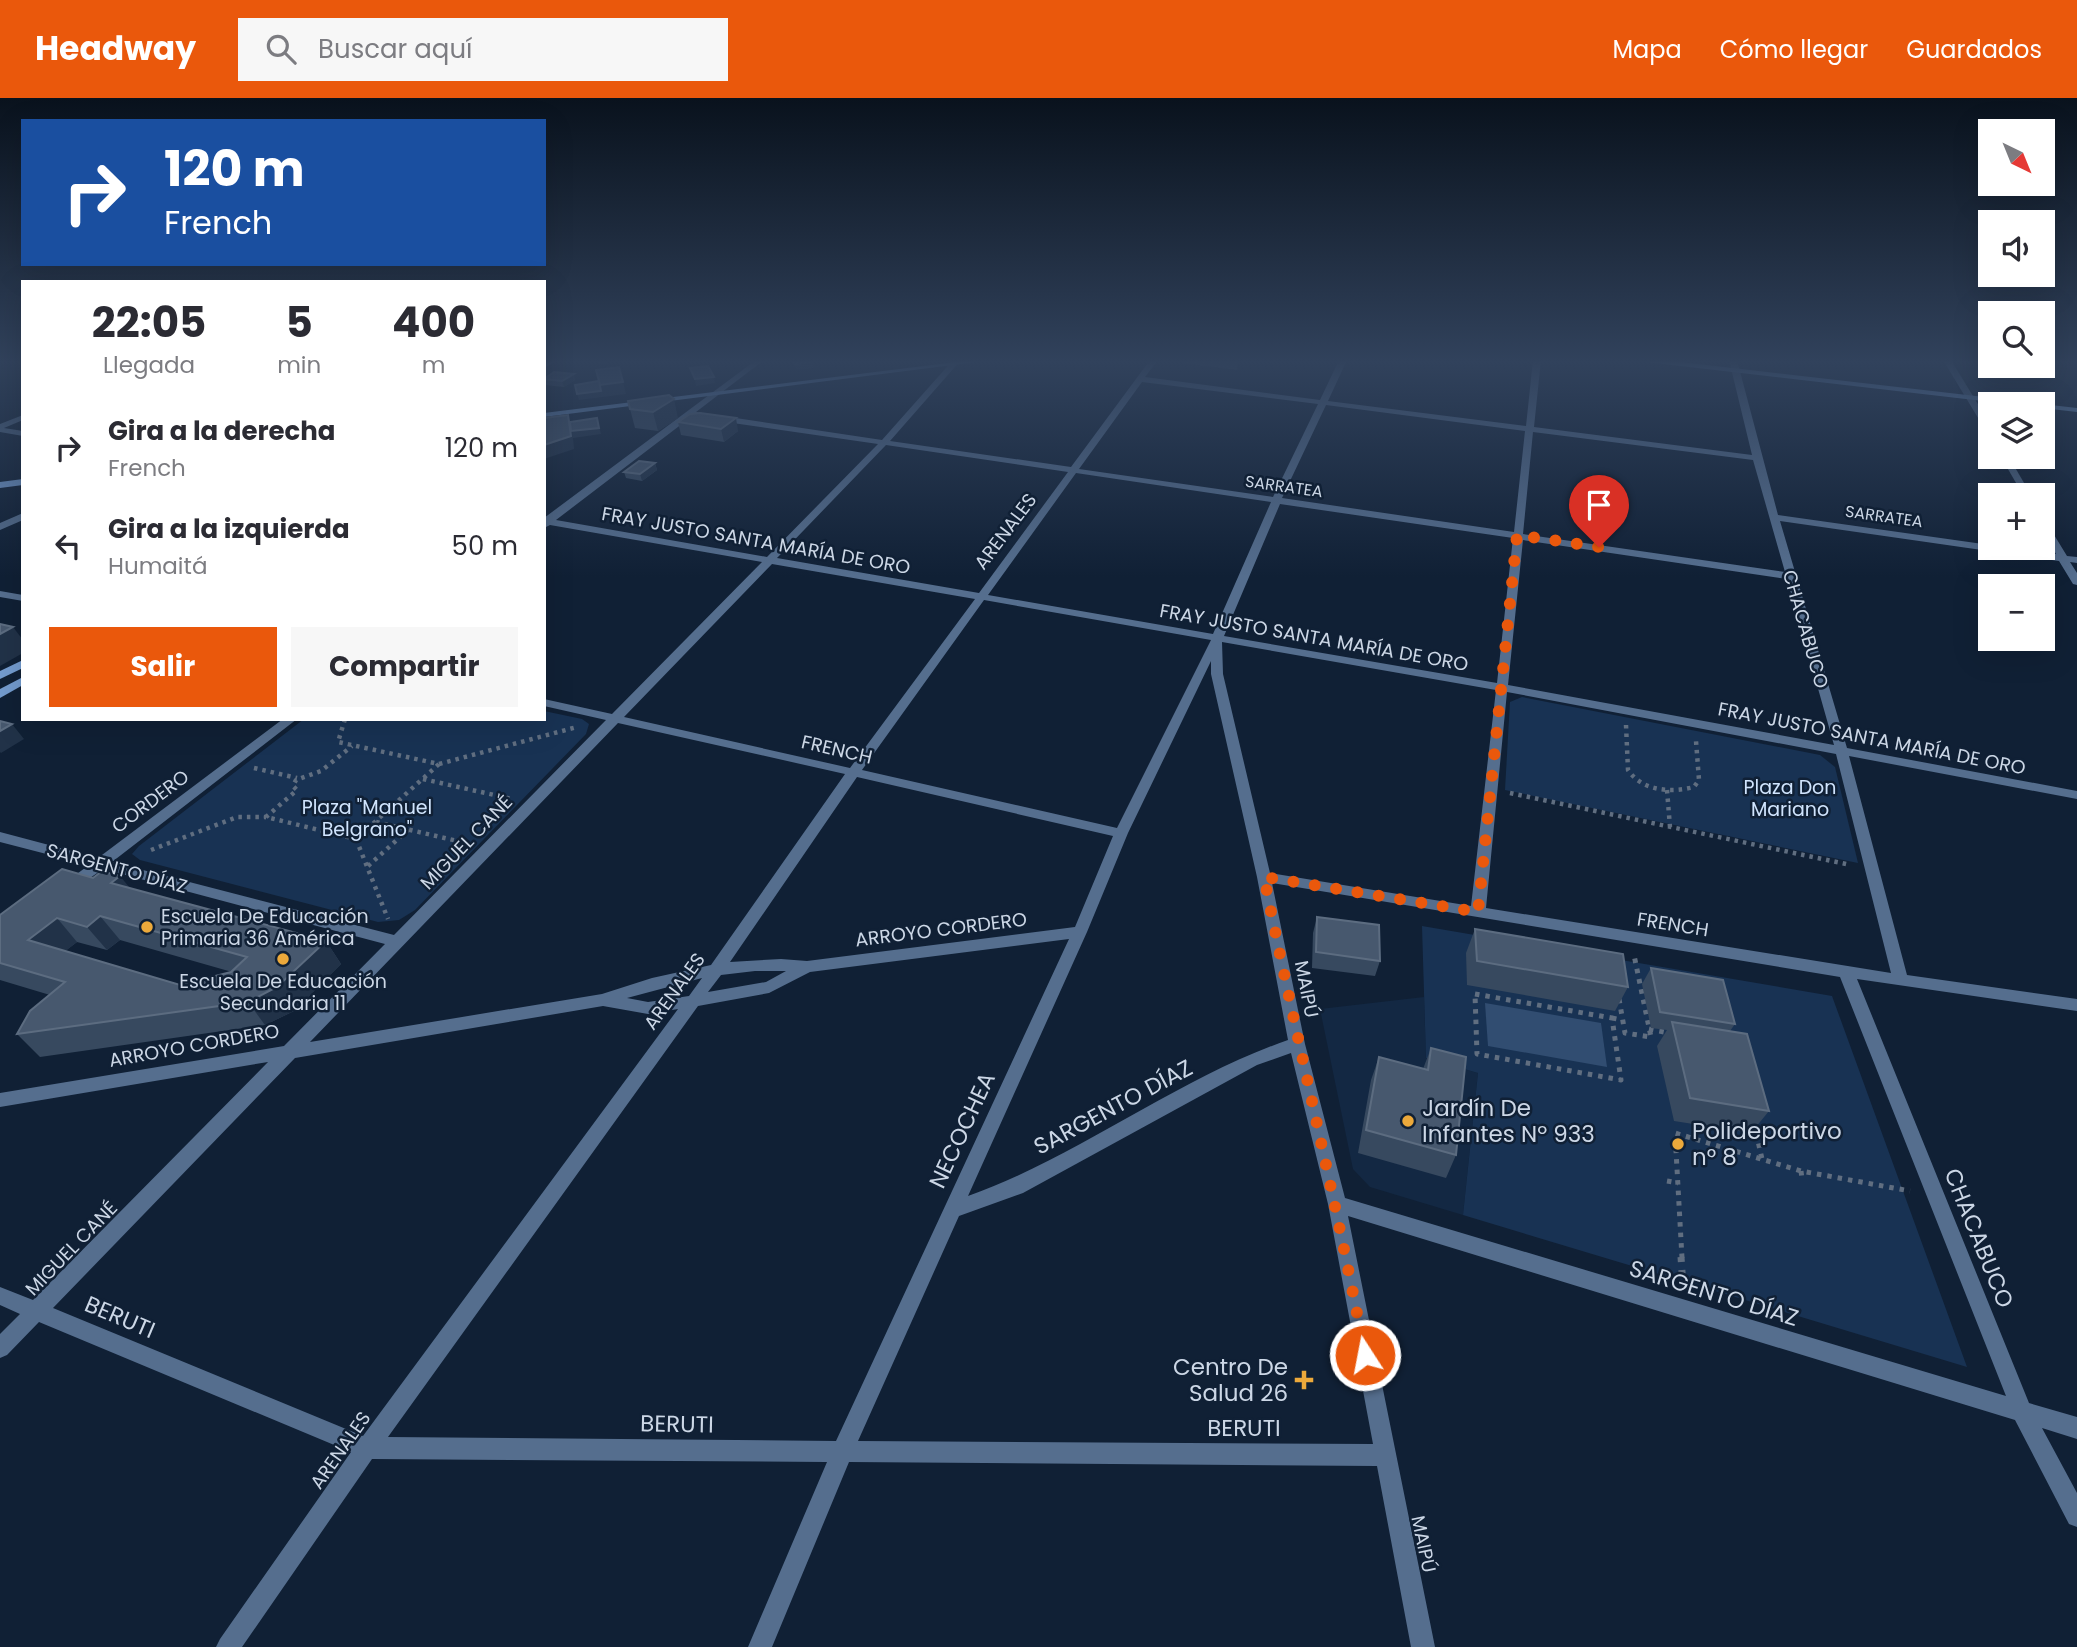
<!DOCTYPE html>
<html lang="es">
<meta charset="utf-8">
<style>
body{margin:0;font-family:Poppins,sans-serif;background:#f7f7f7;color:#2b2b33;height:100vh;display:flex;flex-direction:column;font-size:26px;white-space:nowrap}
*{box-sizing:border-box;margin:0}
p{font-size:23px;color:#7c7c81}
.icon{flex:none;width:38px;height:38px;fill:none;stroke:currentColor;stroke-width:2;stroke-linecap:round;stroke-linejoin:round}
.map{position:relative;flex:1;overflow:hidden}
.sheet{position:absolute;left:21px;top:182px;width:525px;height:441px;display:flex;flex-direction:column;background:#fff;border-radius:0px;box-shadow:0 7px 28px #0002}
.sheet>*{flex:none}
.top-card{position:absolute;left:21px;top:21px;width:525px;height:147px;border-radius:0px;box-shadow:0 7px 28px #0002;background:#1a4fa0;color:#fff;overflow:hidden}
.needle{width:46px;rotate:137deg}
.controls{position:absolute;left:1978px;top:21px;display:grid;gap:14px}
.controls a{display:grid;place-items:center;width:77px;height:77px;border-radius:0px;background:#fff;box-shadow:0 7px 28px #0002;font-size:35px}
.pin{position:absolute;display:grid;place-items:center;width:60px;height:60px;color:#fff;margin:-72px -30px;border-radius:50% 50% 50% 0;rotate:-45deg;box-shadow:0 0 7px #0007}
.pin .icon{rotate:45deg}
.me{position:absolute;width:77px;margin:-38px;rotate:349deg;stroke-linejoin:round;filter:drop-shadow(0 0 5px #0008)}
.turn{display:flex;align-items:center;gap:24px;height:147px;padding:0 28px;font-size:32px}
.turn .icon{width:91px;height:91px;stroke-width:2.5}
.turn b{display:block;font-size:49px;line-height:60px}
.eta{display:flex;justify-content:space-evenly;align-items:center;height:119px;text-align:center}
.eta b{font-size:42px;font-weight:700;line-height:49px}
.cta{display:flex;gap:14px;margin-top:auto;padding:14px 28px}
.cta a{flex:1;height:80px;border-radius:0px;background:#ea580c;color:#fff;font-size:28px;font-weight:700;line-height:80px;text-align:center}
.cta a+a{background:#f7f7f7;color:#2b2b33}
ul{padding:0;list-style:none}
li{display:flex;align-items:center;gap:21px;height:98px;padding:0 28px}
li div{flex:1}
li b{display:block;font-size:26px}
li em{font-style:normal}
header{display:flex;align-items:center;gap:42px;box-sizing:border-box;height:98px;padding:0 35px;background:#ea580c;color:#fff}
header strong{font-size:33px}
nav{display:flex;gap:38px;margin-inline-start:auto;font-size:24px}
.search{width:490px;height:63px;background:#f7f7f7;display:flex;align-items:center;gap:18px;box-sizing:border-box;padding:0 24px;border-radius:0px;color:#7c7c81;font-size:26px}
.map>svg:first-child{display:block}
</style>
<header>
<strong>Headway</strong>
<div class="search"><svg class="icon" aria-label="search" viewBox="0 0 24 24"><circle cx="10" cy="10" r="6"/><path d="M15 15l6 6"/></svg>Buscar aquí</div>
<nav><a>Mapa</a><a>Cómo llegar</a><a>Guardados</a></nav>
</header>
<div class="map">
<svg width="2077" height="1549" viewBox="0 0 2077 1549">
<rect width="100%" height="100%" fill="#102035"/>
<polygon fill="#132843" points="1424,899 1426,960 1478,975 1463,1117 1370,1089 1353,1071 1320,911"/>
<g fill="#183253">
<polygon points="1522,599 1820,657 1835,669 1858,765 1505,692 1510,604"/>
<polygon points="544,613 582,621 589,626 586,636 415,812 399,822 378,824 140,762 132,756 139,748 304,621 544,621"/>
<polygon points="1422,828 1832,898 1967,1269 1463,1117 1478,975 1426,960"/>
</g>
<polygon fill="#314d71" points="1485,905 1601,925 1607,969 1488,948"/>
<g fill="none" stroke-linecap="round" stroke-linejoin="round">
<g stroke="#606e80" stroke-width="4.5" stroke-dasharray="3.5 5" stroke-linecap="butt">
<polyline points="345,621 338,644 439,666 356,741 266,719 297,692 293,688 296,682 321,673 352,648"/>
<path d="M 1626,627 L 1628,672 C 1642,693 1671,695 1694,689 L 1699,682 L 1696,643"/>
<polyline points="439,666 577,629"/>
<polyline points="254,670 297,680"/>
<polyline points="423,681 512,701"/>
<polyline points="1667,692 1670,729"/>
<polyline points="1510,695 1851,767"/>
<polyline points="376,724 466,745"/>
<polyline points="356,741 388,821"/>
<polyline points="151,752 237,719 266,719"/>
<polyline points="368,768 409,731"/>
</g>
<g stroke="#606e80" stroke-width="5" stroke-dasharray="4.5 6" stroke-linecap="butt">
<polygon points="1475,896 1612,920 1621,982 1477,956"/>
<polyline points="1619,901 1625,935 1651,939 1634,857"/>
<polyline points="1612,920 1622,922"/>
<polyline points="1649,931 1669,935"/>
<polyline points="1754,1025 1762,1061"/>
<polyline points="1801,1073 1802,1081"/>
<polyline points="1667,1083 1678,1085"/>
<polyline points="1682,1160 1675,1035 1801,1073 1910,1093"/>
</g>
<polyline stroke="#606e80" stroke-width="7" stroke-dasharray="5 8" stroke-linecap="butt" points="1681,1159 1683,1189"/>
<g fill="#556e8e" fill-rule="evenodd">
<path d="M 756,262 L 764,262 L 696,314 L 882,342 L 953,262 L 961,262 L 890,343 L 1071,369 L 1150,262 L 1158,262 L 1145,279 L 1320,302 L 1339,262 L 1347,262 L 1328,303 L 1526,328 L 1533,262 L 1541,262 L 1534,329 L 1752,357 L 1729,262 L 1737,262 L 1778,417 L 1990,447 L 1990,450 L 2010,450 L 2056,456 L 2042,433 L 2042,421 L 2045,422 L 2067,458 L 2077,459 L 2077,465 L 2070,464 L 2077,475 L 2077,487 L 2073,486 L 2059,463 L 1780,423 L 1847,650 L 2077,693 L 2077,701 L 1849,658 L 1907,877 L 2077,901 L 2077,913 L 1857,881 L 2029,1305 L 2077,1319 L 2077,1341 L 2042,1330 L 2077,1395 L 2077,1429 L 2069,1426 L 2015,1322 L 1348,1118 L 1435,1549 L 1411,1549 L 1377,1368 L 849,1364 L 772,1549 L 748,1549 L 827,1364 L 372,1361 L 242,1549 L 216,1549 L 220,1541 L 351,1354 L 39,1224 L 7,1257 L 0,1260 L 0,1236 L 20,1216 L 0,1207 L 0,1189 L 33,1202 L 268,964 L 0,1009 L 0,995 L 284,948 L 385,846 L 103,771 L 71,793 L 64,788 L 66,784 L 89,767 L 0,744 L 0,734 L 98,760 L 283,621 L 297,621 L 112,764 L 394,837 L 606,622 L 544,608 L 544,601 L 612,616 L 762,464 L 550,427 L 544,430 L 544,420 ZM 1142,284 L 1318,306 L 1273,399 L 1079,371 ZM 1326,307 L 1525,333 L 1514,434 L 1282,400 ZM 691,319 L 878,346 L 767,459 L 556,422 ZM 1533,334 L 1753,362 L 1785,474 L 1523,436 ZM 886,347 L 1068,374 L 979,495 L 777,460 ZM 1076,375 L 1271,404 L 1213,536 L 988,497 ZM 1280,406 L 1513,440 L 1497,585 L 1224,538 ZM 1523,442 L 1787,481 L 1834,647 L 1508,587 ZM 772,466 L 975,501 L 850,670 L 624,619 ZM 984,502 L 1211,542 L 1117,730 L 862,672 ZM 1222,544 L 1496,592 L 1471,808 L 1270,775 L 1223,576 ZM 1211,563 L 1211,576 L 1257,779 L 1288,942 C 1176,981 1080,1058 968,1098 L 1087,834 L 1128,735 ZM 1507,594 L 1836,656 L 1891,875 L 1486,810 ZM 618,625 L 845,676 L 711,867 L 652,880 L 602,896 L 310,944 ZM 857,679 L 1113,738 L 1075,829 L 807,863 L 781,861 L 730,864 ZM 1272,785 L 1840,879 L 2006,1298 L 1345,1100 L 1305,946 ZM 1069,841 L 836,1343 L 388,1339 L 698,908 L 769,895 L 810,874 ZM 755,873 L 786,873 L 766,884 L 708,894 L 721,877 ZM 702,880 L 689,898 L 648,904 L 627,900 ZM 603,908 L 648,916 L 678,911 L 363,1338 L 53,1210 L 295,960 ZM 1291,955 L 1328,1106 L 1373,1346 L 858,1343 L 959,1118 L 1023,1095 L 1257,967 Z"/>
<polygon points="1943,262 1951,262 1990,326 1990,335 1986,333"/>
<polygon points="23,317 23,322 4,330 23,333 23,338 0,334 0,326"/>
<polygon points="2001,359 2009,359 2031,397 2023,397"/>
<polygon points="23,415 23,422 0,432 0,425"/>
<polygon points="0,493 23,497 23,503 0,499"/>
</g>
<g fill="#739bce" fill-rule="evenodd">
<polygon points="549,262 558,262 544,270 544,265"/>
<polygon points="972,262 992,262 544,319 544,315"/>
<polygon points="1642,262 1664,262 2028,304 2032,306 2009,306 1646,264"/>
<polygon points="2039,306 2042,306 2077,310 2077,314 2042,310 2042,306"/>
<polygon points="23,381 23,387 0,390 0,384"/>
<polygon points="23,562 23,570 0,581 0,573"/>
<polygon points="23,579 23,587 0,600 0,591"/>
</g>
</g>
<g fill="#37495f" fill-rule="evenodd">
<polygon points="581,262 611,262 605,266"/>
<polygon points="1175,262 1238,262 1237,272 1175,264"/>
<polygon points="544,280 575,282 564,289 545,287"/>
<polygon points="628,303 678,320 658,333 635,330"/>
<polygon points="678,324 738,333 724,344 681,337"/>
<polygon points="655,365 657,372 642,383 626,380 624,374"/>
<path d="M 129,790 L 326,843 L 341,866 L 294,913 L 265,927 L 40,959 L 17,936 L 50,897 L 0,882 L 0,817 ZM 120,842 L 232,874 L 180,887 L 65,853 L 77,844 L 107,852 Z"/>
<polygon points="1317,819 1380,863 1375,878 1312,870 1313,835"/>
<polygon points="1475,831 1628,889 1615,913 1467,887 1466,855"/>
<polygon points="1651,870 1735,926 1730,933 1769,1013 1751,1035 1674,1023 1657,948 1667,932 1651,930 1642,886"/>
<polygon points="1431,950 1456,1057 1446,1080 1358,1055 1371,982 1379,959 1423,971"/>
</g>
<g fill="#213248">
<polygon points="812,264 813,270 796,272 795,266"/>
<polygon points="574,276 575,282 564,289 562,283"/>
<polygon points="714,279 715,285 696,288 695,281"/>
<polygon points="623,284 626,296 579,302 577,296 600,287"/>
<polygon points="674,301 678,320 658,333 653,314"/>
<polygon points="568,317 572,330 597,320 601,336 573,340 574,351 544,361 544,347"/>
<polygon points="736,320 738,333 724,344 721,331"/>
<polygon points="655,365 657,372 642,383 640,376"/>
<polygon points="13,529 23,542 23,555 0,568 0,536"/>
<polygon points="12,626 24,641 1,655 0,654 0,633"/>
<polygon points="120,778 139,801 111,785"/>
<polygon points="100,818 120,842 107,852 87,829"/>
<polygon points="57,820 77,844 49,866 28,842"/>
<polygon points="326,843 341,866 294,913 265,927 248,904"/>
</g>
<g fill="#47586e" stroke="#5c6c80" stroke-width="2" fill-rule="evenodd">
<polygon points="793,262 811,262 812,264 795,266"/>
<polygon points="708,268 714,279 695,281 690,270"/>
<polygon points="619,269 623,284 600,287 596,272"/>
<polygon points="554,274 574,276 562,283 544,281"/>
<polygon points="599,283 601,293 577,296 575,287"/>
<polygon points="669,297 674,301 653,314 630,311 628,303"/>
<polygon points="700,315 736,320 721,331 678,324 690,316"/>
<polygon points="568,317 571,338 544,347 544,320"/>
<polygon points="597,320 599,330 571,333 570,324"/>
<polygon points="639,363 655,365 640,376 624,374"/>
<polygon points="0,526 13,529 0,536"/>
<polygon points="0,623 12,626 0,633"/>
<path d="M 62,771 L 93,780 L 102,773 L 120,778 L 111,785 L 326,843 L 277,889 L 248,904 L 17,936 L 30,913 L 65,884 L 0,865 L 0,817 ZM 100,818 L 247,859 L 231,874 L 180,887 L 28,842 L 57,820 L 87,829 Z"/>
<polygon points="1317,819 1379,827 1380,863 1316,854"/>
<polygon points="1475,831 1623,856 1628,889 1477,863"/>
<polygon points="1651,870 1723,882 1735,926 1660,914"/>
<polygon points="1672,924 1747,936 1769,1013 1690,1000"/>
<polygon points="1431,950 1466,959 1456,1057 1366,1032 1379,959 1428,972"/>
</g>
<linearGradient id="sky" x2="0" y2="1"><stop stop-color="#09121d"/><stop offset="0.55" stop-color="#31425c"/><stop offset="1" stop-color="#31425c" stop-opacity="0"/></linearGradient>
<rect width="2077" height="479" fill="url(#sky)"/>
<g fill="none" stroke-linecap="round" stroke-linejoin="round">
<path stroke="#ea580c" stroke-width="12" stroke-dasharray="0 21.6" d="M 1365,1257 C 1335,1097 1296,939 1264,779 L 1478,814 L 1517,437 L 1599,449"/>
</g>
<g fill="#eca93b" stroke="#102035" stroke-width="2.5">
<circle cx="147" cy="829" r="7"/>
<circle cx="283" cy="861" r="7"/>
<circle cx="1408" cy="1023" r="7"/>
<circle cx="1678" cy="1046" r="7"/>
<path d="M1300.5 1271.5h7v7h7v7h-7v7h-7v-7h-7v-7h7z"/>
</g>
<g text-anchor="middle" stroke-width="5" stroke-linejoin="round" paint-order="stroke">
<g font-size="16" fill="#ccd7e6" stroke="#102035">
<text transform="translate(1284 388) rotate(8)" y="6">SARRATEA</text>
<text transform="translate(1884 418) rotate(8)" y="6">SARRATEA</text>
</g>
<g font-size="19" fill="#ccd7e6" stroke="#102035">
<text transform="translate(1005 433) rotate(-53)" y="7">ARENALES</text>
<text transform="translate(756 442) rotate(10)" y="7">FRAY JUSTO SANTA MARÍA DE ORO</text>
<text transform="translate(1806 531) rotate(74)" y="7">CHACABUCO</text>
<text transform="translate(1314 539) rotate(10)" y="7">FRAY JUSTO SANTA MARÍA DE ORO</text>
<text transform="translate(1872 640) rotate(11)" y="7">FRAY JUSTO SANTA MARÍA DE ORO</text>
<text transform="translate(837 651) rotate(13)" y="7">FRENCH</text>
<text transform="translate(150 703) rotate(-37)" y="7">CORDERO</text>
<text transform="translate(466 744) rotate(-46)" y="7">MIGUEL CANÉ</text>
<text transform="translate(117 770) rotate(15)" y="7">SARGENTO DÍAZ</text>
<text transform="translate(1673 826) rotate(9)" y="7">FRENCH</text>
<text transform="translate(941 831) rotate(-7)" y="7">ARROYO CORDERO</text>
<text transform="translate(1307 891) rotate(79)" y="7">MAIPÚ</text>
<text transform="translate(674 893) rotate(-54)" y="7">ARENALES</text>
<text transform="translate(194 947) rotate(-10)" y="7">ARROYO CORDERO</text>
<text transform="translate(71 1150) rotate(-46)" y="7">MIGUEL CANÉ</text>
<text transform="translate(340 1352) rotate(-55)" y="7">ARENALES</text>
<text transform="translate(1424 1446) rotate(78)" y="7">MAIPÚ</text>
</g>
<g font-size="19" fill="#d0e4fd" stroke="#102035">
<text x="1790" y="696">Plaza Don<tspan x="1790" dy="22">Mariano</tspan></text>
<text x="367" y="716">Plaza "Manuel<tspan x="367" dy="22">Belgrano"</tspan></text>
</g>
<g font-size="19" fill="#ccd7e6" stroke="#102035" text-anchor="start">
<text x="161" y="825">Escuela De Educación<tspan x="161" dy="22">Primaria 36 América</tspan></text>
<text x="283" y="890" text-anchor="middle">Escuela De Educación<tspan x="283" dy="22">Secundaria 11</tspan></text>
</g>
<g font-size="23" fill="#ccd7e6" stroke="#102035">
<text transform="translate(1113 1009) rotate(-28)" y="8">SARGENTO DÍAZ</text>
<text transform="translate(962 1032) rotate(-65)" y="8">NECOCHEA</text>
<text transform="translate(1979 1140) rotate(68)" y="8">CHACABUCO</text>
<text transform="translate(1714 1195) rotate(17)" y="8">SARGENTO DÍAZ</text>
<text transform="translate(120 1219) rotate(23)" y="8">BERUTI</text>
<text transform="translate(677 1326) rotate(1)" y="8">BERUTI</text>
<text x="1244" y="1338">BERUTI</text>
</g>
<g font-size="23" fill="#ccd7e6" stroke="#102035" text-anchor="start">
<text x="1422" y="1018">Jardín De<tspan x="1422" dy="26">Infantes Nº 933</tspan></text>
<text x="1692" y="1041">Polideportivo<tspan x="1692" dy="26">n° 8</tspan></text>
<text x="1288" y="1277" text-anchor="end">Centro De<tspan x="1288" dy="26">Salud 26</tspan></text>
</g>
</g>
</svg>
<div class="controls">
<a><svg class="needle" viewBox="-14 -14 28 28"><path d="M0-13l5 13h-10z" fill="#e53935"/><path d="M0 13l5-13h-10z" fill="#7c7c81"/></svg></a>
<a><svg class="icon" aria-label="sound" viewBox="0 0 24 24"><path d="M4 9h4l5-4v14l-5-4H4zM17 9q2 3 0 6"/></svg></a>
<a><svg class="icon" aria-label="search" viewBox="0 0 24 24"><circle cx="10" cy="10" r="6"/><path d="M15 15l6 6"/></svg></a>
<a><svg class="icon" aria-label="layers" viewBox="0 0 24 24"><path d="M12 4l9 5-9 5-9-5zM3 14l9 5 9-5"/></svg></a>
<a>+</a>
<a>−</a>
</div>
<div class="pin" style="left:1599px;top:449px;background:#d93025"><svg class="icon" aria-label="arrive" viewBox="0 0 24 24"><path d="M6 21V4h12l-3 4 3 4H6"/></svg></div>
<svg class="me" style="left:1365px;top:1257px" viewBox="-20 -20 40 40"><circle r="17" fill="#ea580c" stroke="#fff" stroke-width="3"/><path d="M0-11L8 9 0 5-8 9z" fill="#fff"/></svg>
<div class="top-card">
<div class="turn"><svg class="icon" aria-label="right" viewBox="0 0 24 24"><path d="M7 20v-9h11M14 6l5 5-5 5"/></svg><div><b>120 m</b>French</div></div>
</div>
<section class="sheet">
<div class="eta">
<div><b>22:05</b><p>Llegada</p></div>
<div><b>5</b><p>min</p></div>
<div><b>400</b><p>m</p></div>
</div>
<ul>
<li><svg class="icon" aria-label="right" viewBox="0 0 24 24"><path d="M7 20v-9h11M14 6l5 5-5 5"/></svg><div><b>Gira a la derecha</b><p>French</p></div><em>120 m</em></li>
<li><svg class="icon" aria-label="left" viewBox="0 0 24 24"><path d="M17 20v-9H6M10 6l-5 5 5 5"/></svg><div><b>Gira a la izquierda</b><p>Humaitá</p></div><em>50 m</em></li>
</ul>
<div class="cta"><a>Salir</a><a>Compartir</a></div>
</section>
</div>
